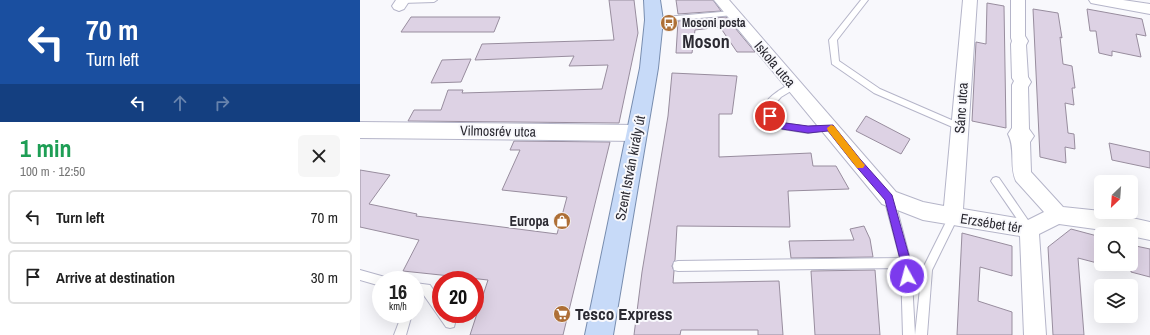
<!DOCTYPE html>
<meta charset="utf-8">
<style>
body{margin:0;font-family:"Archivo Narrow",sans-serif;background:#f6f6f6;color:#222;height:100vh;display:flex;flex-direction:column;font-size:15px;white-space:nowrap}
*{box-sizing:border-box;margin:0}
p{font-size:13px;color:#767676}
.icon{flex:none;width:22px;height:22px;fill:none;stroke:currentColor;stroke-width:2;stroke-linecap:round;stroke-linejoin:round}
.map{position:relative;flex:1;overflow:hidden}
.side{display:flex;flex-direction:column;background:#fff;width:360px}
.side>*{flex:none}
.guide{background:#1a4fa0;color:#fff;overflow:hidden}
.needle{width:26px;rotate:205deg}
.tools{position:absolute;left:734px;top:175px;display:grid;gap:8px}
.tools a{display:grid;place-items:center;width:44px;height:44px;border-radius:6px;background:#fff;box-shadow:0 4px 16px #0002;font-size:20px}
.speed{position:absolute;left:12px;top:271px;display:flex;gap:8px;font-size:20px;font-weight:700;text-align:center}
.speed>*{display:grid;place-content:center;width:52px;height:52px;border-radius:50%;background:#fff;box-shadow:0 4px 16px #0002;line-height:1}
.speed small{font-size:10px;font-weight:400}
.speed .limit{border:6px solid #d22;background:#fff;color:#111}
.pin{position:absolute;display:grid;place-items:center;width:34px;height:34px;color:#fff;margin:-17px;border:2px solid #fff;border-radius:50%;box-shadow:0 1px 4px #0007}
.me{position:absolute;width:44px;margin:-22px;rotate:353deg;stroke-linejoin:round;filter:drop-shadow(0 0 3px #0008)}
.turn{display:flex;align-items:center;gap:14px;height:84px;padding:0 20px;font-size:18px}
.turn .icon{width:52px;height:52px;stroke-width:2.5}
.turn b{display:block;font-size:28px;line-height:34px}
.lanes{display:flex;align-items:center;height:38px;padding:0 20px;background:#0003;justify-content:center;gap:20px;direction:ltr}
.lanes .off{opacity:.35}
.round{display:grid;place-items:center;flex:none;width:42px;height:42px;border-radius:6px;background:#f6f6f6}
.summary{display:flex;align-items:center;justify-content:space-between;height:68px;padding:0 20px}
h1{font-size:24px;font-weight:700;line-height:30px;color:#1e9e55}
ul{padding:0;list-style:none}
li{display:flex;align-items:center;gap:12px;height:54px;margin:0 8px 6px;padding:0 12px;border:2px solid #e0e0e0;border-radius:6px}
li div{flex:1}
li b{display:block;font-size:15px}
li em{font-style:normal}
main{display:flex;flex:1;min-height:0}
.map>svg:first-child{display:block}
</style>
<main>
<section class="side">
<div class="guide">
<div class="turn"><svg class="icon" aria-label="left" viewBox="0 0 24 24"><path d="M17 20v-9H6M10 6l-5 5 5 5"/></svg><div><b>70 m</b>Turn left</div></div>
<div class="lanes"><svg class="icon" aria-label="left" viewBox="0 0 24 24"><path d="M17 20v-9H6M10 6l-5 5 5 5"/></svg><svg class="icon off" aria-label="ahead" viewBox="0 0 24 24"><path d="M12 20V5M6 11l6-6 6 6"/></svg><svg class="icon off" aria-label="right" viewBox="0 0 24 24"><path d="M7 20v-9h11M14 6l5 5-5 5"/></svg></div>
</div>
<div class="summary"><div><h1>1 min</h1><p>100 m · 12:50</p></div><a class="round"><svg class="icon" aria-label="close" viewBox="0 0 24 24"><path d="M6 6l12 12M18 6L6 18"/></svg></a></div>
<ul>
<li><svg class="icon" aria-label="left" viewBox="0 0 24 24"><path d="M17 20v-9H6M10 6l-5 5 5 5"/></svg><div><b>Turn left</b></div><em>70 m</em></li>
<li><svg class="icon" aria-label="arrive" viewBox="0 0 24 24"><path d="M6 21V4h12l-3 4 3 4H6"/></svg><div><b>Arrive at destination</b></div><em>30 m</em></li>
</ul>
</section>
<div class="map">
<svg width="790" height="335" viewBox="0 0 790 335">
<rect width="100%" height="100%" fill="#f8f8fc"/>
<g fill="#ddd2e4" stroke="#988d9e">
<polygon points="249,0 274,0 278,33 259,123 48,121 54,110 81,110 88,90 103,90 102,93 242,89 248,65 209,66 214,56 115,60 122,44 254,40"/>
<polygon points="316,0 353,0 361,11 318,14"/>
<polygon points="627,3 644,6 646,128 612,121 616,42 626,44"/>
<polygon points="673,9 698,13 702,38 700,37 703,64 712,66 715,88 712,88 714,105 705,103 708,133 714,134 715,149 705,147 706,163 680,157"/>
<polygon points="727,9 782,19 786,36 776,34 781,57 752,51 752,56 739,53 736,31 730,31"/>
<polygon points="51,17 140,17 134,32 41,32"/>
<polygon points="366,17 395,52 377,52 360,27 335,30 332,53 316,53 318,21"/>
<polygon points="111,59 101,82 71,83 82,60"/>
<polygon points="312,73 377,76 372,114 359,114 359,157 451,153 453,166 476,166 489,189 428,191 430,227 317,226 315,260 312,266 314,271 313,283 419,281 423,335 398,335 398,330 321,330 320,335 274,335 282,272 308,116"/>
<polygon points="506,116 550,139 541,154 496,131"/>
<polygon points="154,141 250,142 203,335 110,335 128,280 43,271 59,240 0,227 0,170 30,175 9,204 57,214 56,216 197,234 207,197 142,190 160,150 150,150"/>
<polygon points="749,143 790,152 790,168 752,160"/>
<polygon points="504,226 510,239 513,257 431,258 429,241 494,240 490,229"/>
<polygon points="711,229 741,237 741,264 718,258 724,335 693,335 688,247"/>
<polygon points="602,233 652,246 652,276 620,267 618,301 652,312 652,335 597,335"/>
<polygon points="771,245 790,249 790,277 771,272"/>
<polygon points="515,270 520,335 455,335 451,271"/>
</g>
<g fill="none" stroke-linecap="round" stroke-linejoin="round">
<g stroke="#b5b5c9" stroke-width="2">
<g id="service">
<polygon points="39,0 77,0 74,2 42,3 40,3"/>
<polygon points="501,0 508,0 477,40 479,61 520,89 603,125 604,127 603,129 597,129 514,93 472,64 469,40"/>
<polygon points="372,11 374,11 374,15 294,22 290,20 294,18"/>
<path d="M 433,83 L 437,86 L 436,88 L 421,97 L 413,106 L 414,115 L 424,123 L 448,127 L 470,124 L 473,125 L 474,127 L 473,129 L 448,133 L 422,129 L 407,118 C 406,115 404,109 405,105 C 407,97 425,86 433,83 Z"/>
<polygon points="636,177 639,178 672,226 674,229 672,232 669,234 666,232 633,184 631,181 633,178"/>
<polygon points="529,194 532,195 534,198 551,263 555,335 543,335 541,268 318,271 314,270 313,266 314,262 318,261 540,258 524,198 526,195"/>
<polygon points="593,213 596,214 598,217 572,270 567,335 555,335 562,270 590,214"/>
<polygon points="0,270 25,277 26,280 21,280 21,286 0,280"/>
<polygon points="55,283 70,285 81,301 81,314 90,314 95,323 94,327 90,328 86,327 63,294 55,293"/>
<polygon points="42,314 52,314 46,335 34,335"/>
</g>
</g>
<g stroke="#b5b5c9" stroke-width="2">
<g id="minor">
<polygon points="36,0 50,0 44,9 39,11 34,9 32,6"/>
<path d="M 354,0 L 369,0 L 536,192 L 563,202 L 584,206 L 603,0 L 617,0 L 603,209 L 668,220 L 684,212 L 656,181 C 649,166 656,149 648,134 L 652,128 L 652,85 L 654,81 L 652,78 L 651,44 L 652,41 L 651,38 L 651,0 L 665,0 L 665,36 L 668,41 L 666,45 L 668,77 L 671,82 L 668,87 L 669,129 L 674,136 L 670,142 L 671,172 L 703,207 L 741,211 L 790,222 L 790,240 L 771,236 L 771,234 L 699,224 L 679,234 L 686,335 L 664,335 L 660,236 L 563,220 L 522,204 Z"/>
<polygon points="729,0 763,0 790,4 790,14 736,4 731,3"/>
</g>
</g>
<g stroke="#b5b5c9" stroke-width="2">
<polygon id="secondary" points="0,122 277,125 284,127 287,133 284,139 277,141 0,138"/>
</g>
<g stroke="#788daf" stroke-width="2">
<polygon id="primary" points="284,0 300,0 303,20 298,68 253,335 225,335 280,68 285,20"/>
</g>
<use href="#service" fill="#fff" fill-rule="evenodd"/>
<use href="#minor" fill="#fff" fill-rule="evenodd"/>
<use href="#secondary" fill="#fff" fill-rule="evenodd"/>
<use href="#primary" fill="#c7daf8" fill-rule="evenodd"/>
</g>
<polygon fill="#7c3aed" stroke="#51269a" points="410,112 425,123 448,126 473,125 500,159 532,195 551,263 552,276 551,279 547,281 543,279 541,263 525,200 494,164 468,131 448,133 422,129 407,118 405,116"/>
<polygon fill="#f59e0b" points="471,125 474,126 503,163 505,165 503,168 497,168 468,131 467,128"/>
<defs>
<g id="bus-disc" transform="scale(0.9)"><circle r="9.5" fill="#ae6f36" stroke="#f8f8fc"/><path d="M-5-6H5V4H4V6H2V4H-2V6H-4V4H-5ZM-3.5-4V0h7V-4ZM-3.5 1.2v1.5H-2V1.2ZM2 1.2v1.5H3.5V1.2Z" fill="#fff"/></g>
<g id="shop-disc" transform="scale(0.9)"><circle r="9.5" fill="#ae6f36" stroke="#f8f8fc"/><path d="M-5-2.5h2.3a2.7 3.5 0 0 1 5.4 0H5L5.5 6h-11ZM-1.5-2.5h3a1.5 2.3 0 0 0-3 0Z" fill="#fff"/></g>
<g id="supermarket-disc" transform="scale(0.9)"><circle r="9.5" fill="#ae6f36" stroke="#f8f8fc"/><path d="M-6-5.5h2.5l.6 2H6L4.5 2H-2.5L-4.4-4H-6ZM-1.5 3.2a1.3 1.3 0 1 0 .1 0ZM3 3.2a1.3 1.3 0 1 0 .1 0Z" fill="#fff"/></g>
</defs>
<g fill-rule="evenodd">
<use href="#bus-disc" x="309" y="23"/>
<use href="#shop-disc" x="202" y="221"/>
<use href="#supermarket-disc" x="202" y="314"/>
</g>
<g text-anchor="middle" stroke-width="4" stroke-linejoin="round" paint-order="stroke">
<g font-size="12" font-weight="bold" fill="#2b2a32" stroke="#f8f8fc" text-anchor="start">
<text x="322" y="27">Mosoni posta</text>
</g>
<g font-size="14" fill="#2b2a32" stroke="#f8f8fc">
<text transform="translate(415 64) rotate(50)" y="5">Iskola utca</text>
<text transform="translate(601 108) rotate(-86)" y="5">Sánc utca</text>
<text transform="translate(138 131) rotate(1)" y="5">Vilmosrév utca</text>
<text transform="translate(270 168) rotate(-79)" y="5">Szent István király út</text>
<text transform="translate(631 223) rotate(9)" y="5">Erzsébet tér</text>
</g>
<g font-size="14" font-weight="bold" fill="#2b2a32" stroke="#f8f8fc" text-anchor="end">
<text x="189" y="226">Europa</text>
</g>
<g font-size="17" font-weight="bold" fill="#2b2a32" stroke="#f8f8fc" text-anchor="start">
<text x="215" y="320">Tesco Express</text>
</g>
<g font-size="18" font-weight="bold" fill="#2b2a32" stroke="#f8f8fc">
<text x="346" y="48">Moson</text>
</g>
</g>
</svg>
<div class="tools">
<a><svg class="needle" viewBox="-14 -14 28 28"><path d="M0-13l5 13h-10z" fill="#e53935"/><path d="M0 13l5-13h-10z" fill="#767676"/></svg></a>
<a><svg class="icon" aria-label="search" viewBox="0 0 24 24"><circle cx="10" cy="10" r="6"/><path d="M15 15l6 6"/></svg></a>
<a><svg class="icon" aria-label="layers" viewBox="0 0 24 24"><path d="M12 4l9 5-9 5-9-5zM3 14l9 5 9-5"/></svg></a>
</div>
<div class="speed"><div>16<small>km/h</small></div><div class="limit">20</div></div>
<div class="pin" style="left:410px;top:116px;background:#d93025"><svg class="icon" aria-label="arrive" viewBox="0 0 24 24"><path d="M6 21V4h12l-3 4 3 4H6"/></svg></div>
<svg class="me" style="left:547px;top:276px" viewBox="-20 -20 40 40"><circle r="17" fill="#7c3aed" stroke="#fff" stroke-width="3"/><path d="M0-11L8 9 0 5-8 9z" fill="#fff"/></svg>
</div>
</main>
